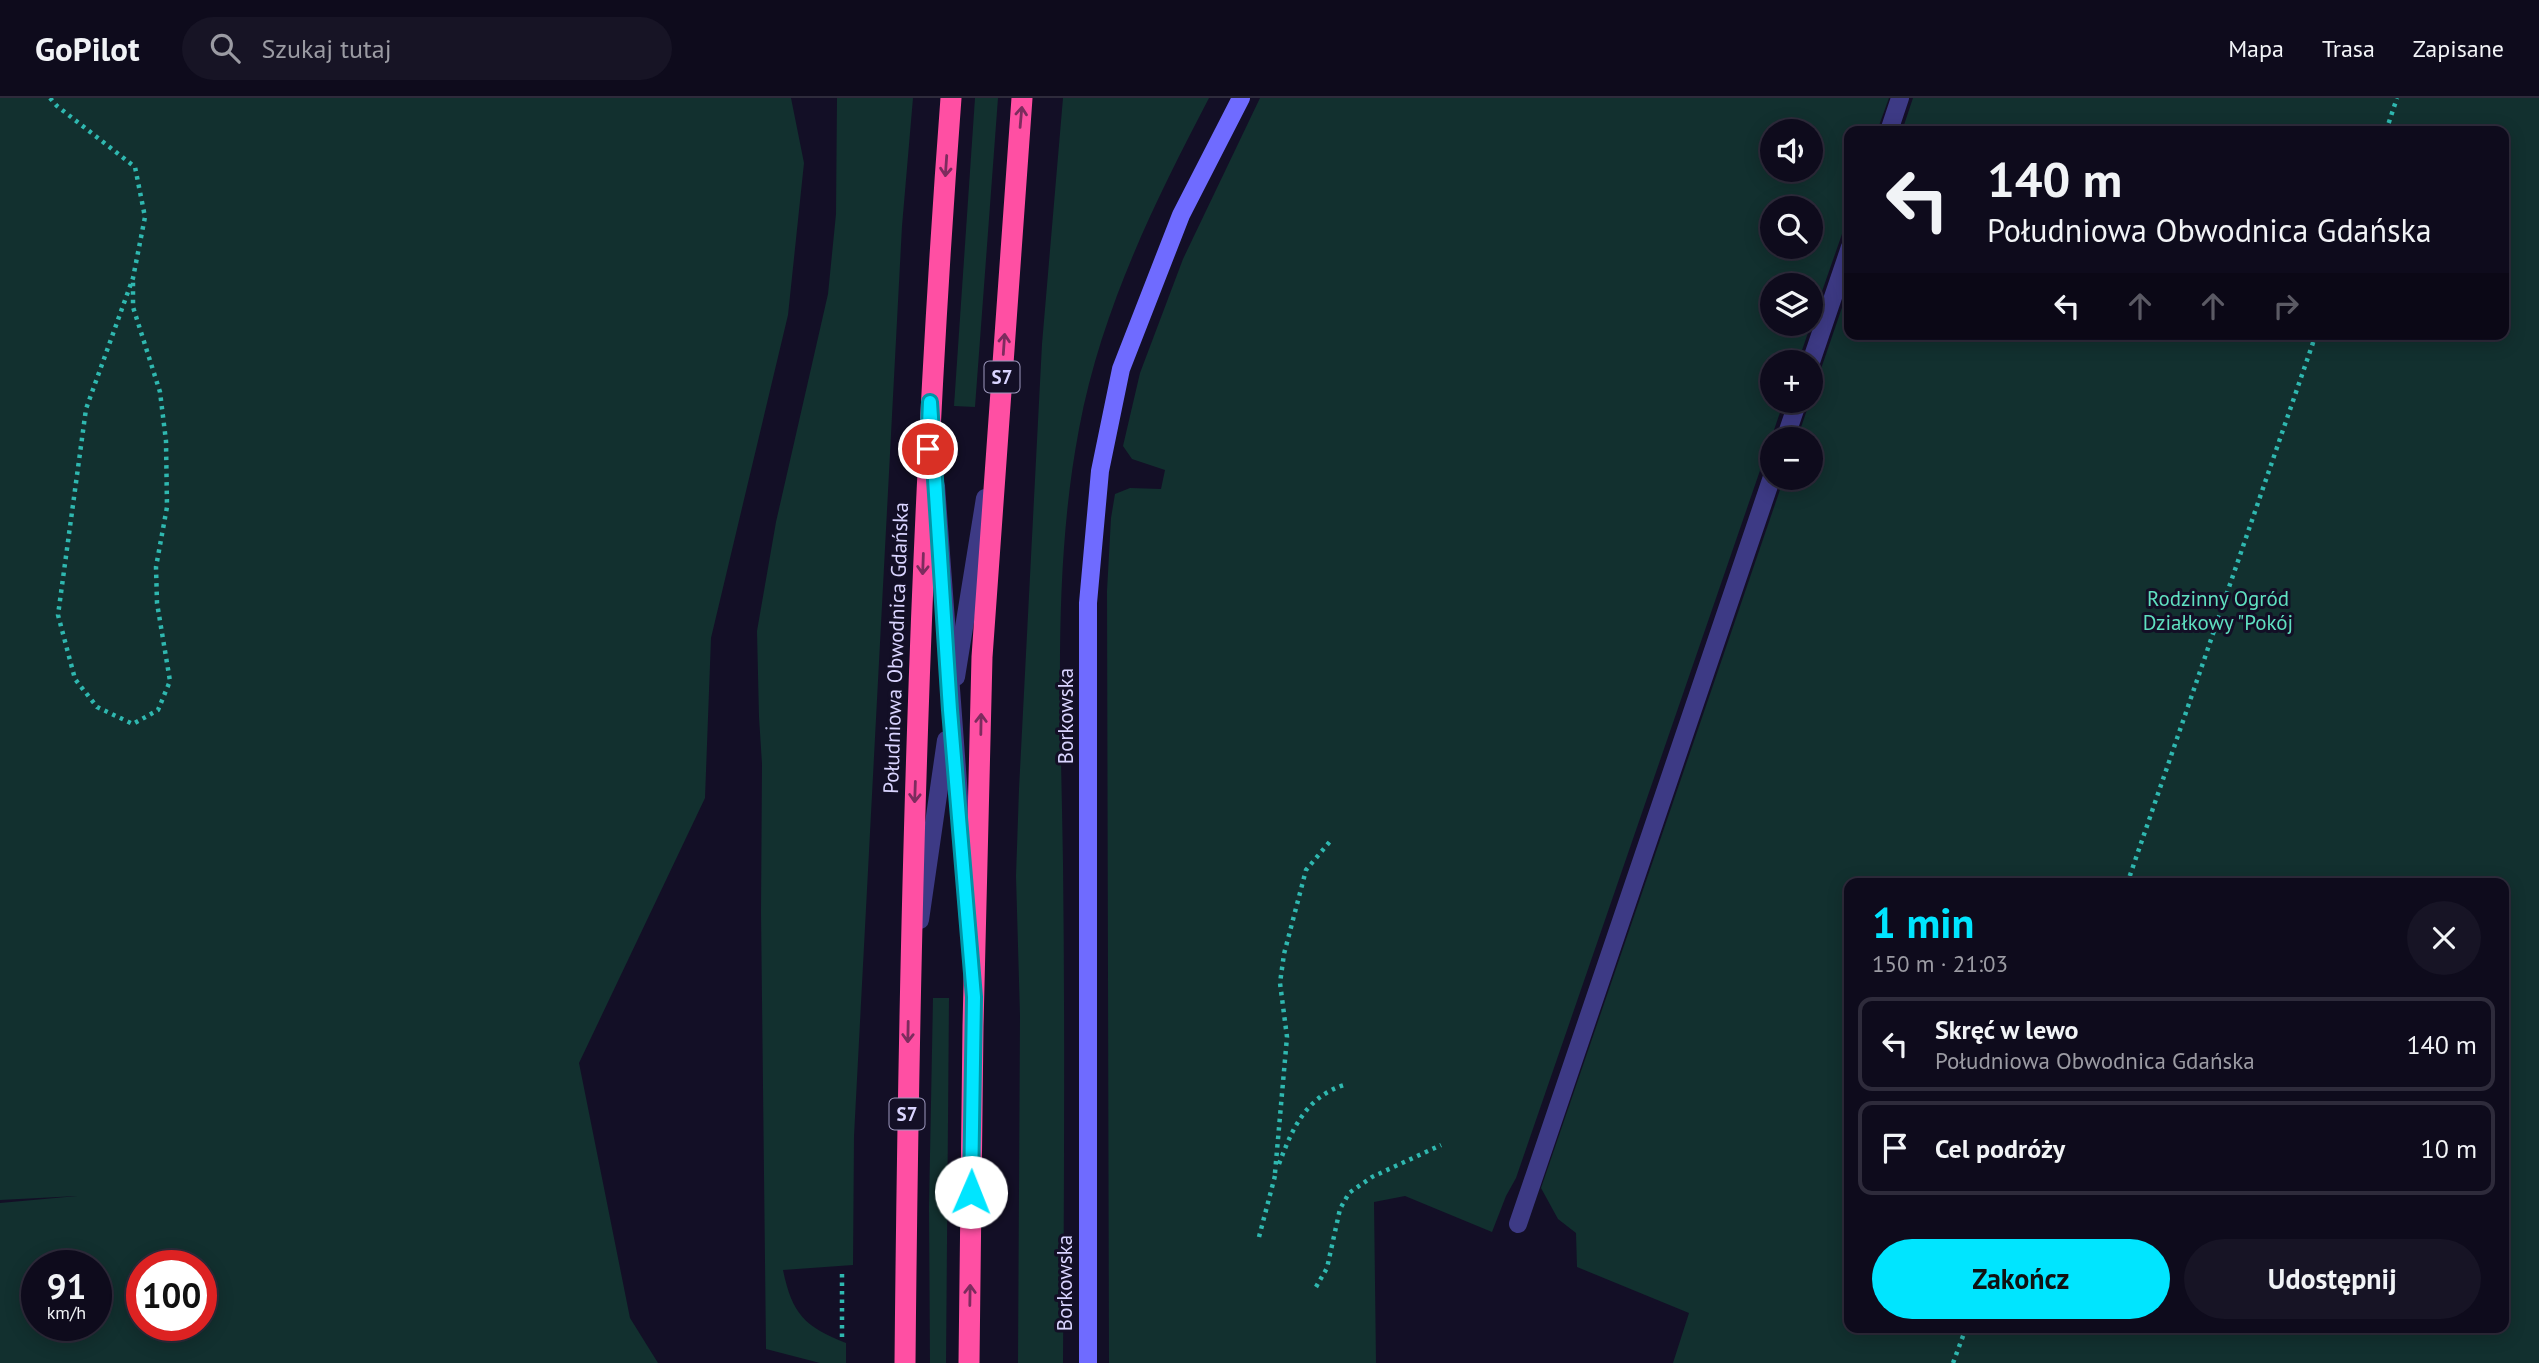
<!DOCTYPE html>
<html lang="pl">
<meta charset="utf-8">
<style>
body{margin:0;font-family:"PT Sans",sans-serif;background:#171425;color:#f1f3f6;height:100vh;display:flex;flex-direction:column;font-size:26px;white-space:nowrap}
*{box-sizing:border-box;margin:0}
p{font-size:23px;color:#9b9ba3}
.icon{flex:none;width:38px;height:38px;fill:none;stroke:currentColor;stroke-width:2;stroke-linecap:round;stroke-linejoin:round}
.map{position:relative;flex:1;overflow:hidden}
.details{position:absolute;left:1844px;top:780px;width:665px;height:455px;display:flex;flex-direction:column;background:#0e0b1c;border-radius:14px;box-shadow:0 4px 18px #0003,0 0 0 2px #2e2b3b}
.details>*{flex:none}
.top-card{position:absolute;left:1844px;top:28px;width:665px;height:214px;border-radius:14px;box-shadow:0 4px 18px #0003,0 0 0 2px #2e2b3b;background:#0e0b1c;color:#f1f3f6;overflow:hidden}
.buttons{position:absolute;left:1760px;top:21px;display:grid;gap:14px}
.buttons a{display:grid;place-items:center;width:63px;height:63px;border-radius:50%;background:#0e0b1c;box-shadow:0 4px 18px #0003,0 0 0 2px #2e2b3b;font-size:35px}
.speed{position:absolute;left:21px;top:1152px;display:flex;gap:14px;font-size:35px;font-weight:700;text-align:center}
.speed>*{display:grid;place-content:center;width:91px;height:91px;border-radius:50%;background:#0e0b1c;box-shadow:0 4px 18px #0003,0 0 0 2px #2e2b3b;line-height:1}
.speed small{font-size:18px;font-weight:400}
.speed .limit{border:10px solid #d22;background:#fff;color:#111}
.pin{position:absolute;display:grid;place-items:center;width:60px;height:60px;color:#fff;margin:-30px;border:4px solid #fff;border-radius:50%;box-shadow:0 2px 7px #0007}
.me{position:absolute;width:77px;margin:-38px;rotate:1deg;stroke-linejoin:round;filter:drop-shadow(0 0 5px #0008)}
.turn{display:flex;align-items:center;gap:24px;height:147px;padding:0 28px;font-size:32px}
.turn .icon{width:91px;height:91px;stroke-width:2.5}
.turn b{display:block;font-size:49px;line-height:60px}
.lanes{display:flex;align-items:center;height:66px;padding:0 28px;background:#0003;justify-content:center;gap:35px;direction:ltr}
.lanes .off{opacity:.35}
.round{display:grid;place-items:center;flex:none;width:74px;height:74px;border-radius:37px;background:#171425}
.summary{display:flex;align-items:center;justify-content:space-between;height:119px;padding:0 28px}
h1{font-size:42px;font-weight:800;line-height:52px;color:#00e5ff}
.action{display:flex;gap:14px;margin-top:auto;padding:14px 28px}
.action a{flex:1;height:80px;border-radius:42px;background:#00e5ff;color:#111;font-size:28px;font-weight:800;line-height:80px;text-align:center}
.action a+a{background:#171425;color:#f1f3f6}
ul{padding:0;list-style:none}
li{display:flex;align-items:center;gap:21px;height:94px;margin:0 14px 10px;padding:0 14px;border:4px solid #2e2b3b;border-radius:14px}
li div{flex:1}
li b{display:block;font-size:26px}
li em{font-style:normal}
header{display:flex;align-items:center;gap:42px;box-sizing:border-box;height:98px;padding:0 35px;background:#0e0b1c;border-bottom:2px solid #2e2b3b}
header strong{font-size:33px}
nav{display:flex;gap:38px;margin-inline-start:auto;font-size:24px}
.search{width:490px;height:63px;background:#171425;display:flex;align-items:center;gap:18px;box-sizing:border-box;padding:0 24px;border-radius:38px;color:#9b9ba3;font-size:26px}
.map>svg:first-child{display:block}
</style>
<header>
<strong>GoPilot</strong>
<div class="search"><svg class="icon" aria-label="search" viewBox="0 0 24 24"><circle cx="10" cy="10" r="6"/><path d="M15 15l6 6"/></svg>Szukaj tutaj</div>
<nav><a>Mapa</a><a>Trasa</a><a>Zapisane</a></nav>
</header>
<div class="map">
<svg width="2539" height="1265" viewBox="0 0 2539 1265">
<rect width="100%" height="100%" fill="#130f26"/>
<g fill="#12302f" fill-rule="evenodd">
<path d="M 0,0 L 791,0 L 804,65 L 788,217 L 711,540 L 705,700 L 579,965 L 630,1220 L 658,1265 L 0,1265 L 0,1105 L 77,1098 L 0,1102 ZM 96,1167 L 96,1227 L 37,1227 L 37,1167 ZM 201,1167 L 201,1227 L 142,1227 L 142,1167 Z"/>
<path d="M 837,0 L 913,0 L 902,128 L 854,1038 L 853,1167 L 783,1172 C 792,1216 805,1229 846,1245 L 846,1265 L 820,1265 L 766,1251 L 761,814 L 762,666 L 759,619 L 757,533 L 776,424 L 828,196 L 836,116 Z"/>
<polygon points="975,0 998,0 975,309 954,308"/>
<path d="M 1063,0 L 1209,0 C 1154,105 1101,213 1079,331 C 1052,473 1061,621 1063,765 C 1065,932 1064,1098 1063,1265 L 1018,1265 L 1020,918 L 1016,778 L 1019,691 L 1042,246 Z"/>
<path d="M 1260,0 L 1889,0 L 1877,33 L 1850,33 L 1850,113 L 1811,225 L 1811,187 L 1773,187 L 1773,226 L 1811,226 L 1798,264 L 1773,264 L 1773,303 L 1784,303 L 1516,1080 L 1506,1098 L 1492,1134 L 1405,1098 L 1374,1104 L 1376,1265 L 1109,1265 L 1107,493 L 1111,420 L 1115,396 L 1130,390 L 1161,391 L 1165,372 L 1132,361 L 1123,348 L 1140,275 L 1183,161 ZM 1773,33 L 1811,33 L 1811,72 L 1773,72 ZM 1773,110 L 1811,110 L 1811,149 L 1773,149 Z"/>
<path d="M 1913,0 L 2539,0 L 2539,1265 L 1673,1265 L 1689,1215 L 1577,1169 L 1576,1135 L 1558,1121 L 1541,1090 L 1784,380 L 1811,380 L 1811,341 L 1797,341 L 1850,186 L 1850,236 L 2504,236 L 2504,33 L 1902,33 ZM 1850,786 L 2504,786 L 2504,1230 L 1850,1230 Z"/>
<polygon points="933,900 949,900 946,1265 930,1265 929,1109"/>
</g>
<g fill="none" stroke-linecap="round" stroke-linejoin="round">
<g stroke="#2fb8b0" stroke-width="4.5" stroke-dasharray="3.5 5" stroke-linecap="butt">
<polyline points="50,0 57,8 135,69 145,119 133,180 86,311 58,517 75,581 97,609 133,626 158,612 170,583 157,505 156,469 167,409 166,343 160,294 133,209 133,180"/>
<polyline points="2386,33 2397,0"/>
<polyline points="2127,786 2316,236"/>
<path d="M 1279,1066 C 1292,1031 1306,999 1344,987"/>
<polyline points="1275,1075 1287,939 1280,885 1284,856 1306,772 1332,741"/>
<polyline points="1259,1139 1276,1074"/>
<polyline points="1316,1189 1327,1170 1340,1111 1349,1095 1372,1079 1441,1047"/>
<polyline points="842,1239 842,1174"/>
<polyline points="1953,1265 1966,1230"/>
</g>
<g stroke="#3d3a85" stroke-width="18">
<polyline points="1889,33 1900,0"/>
<polyline points="1811,264 1850,149"/>
<polyline points="1785,341 1798,303"/>
<polyline points="936,388 968,820"/>
<polyline points="956,579 985,400"/>
<polyline points="920,822 946,642"/>
<polyline points="1518,1126 1773,376"/>
</g>
<polyline stroke="#6f6bff" stroke-width="18" points="1088,1265 1088,505 1100,373 1121,271 1181,117 1241,0"/>
<g stroke="#ff4fa3" stroke-width="21">
<path d="M 905,1265 C 909,843 919,421 951,0"/>
<polyline points="969,1265 973,928 982,559 1022,0"/>
</g>
</g>
<defs><path id="oneway-shaft" d="M-6 0H5M1.5-3L5.5 0L1.5 3" fill="none" stroke-width="1.6" stroke-linecap="round" stroke-linejoin="round" transform="scale(1.75)"/></defs>
<g stroke="#7d2c5e">
<use href="#oneway-shaft" transform="translate(1021 19) rotate(-85)"/>
<use href="#oneway-shaft" transform="translate(946 68) rotate(94)"/>
<use href="#oneway-shaft" transform="translate(1004 246) rotate(-86)"/>
<use href="#oneway-shaft" transform="translate(923 466) rotate(92)"/>
<use href="#oneway-shaft" transform="translate(981 626) rotate(-89)"/>
<use href="#oneway-shaft" transform="translate(915 694) rotate(92)"/>
<use href="#oneway-shaft" transform="translate(908 934) rotate(91)"/>
<use href="#oneway-shaft" transform="translate(970 1197) rotate(-89)"/>
</g>
<g fill="none" stroke-linecap="round" stroke-linejoin="round">
<g stroke="#0095a6" stroke-width="18">
<polyline id="route" points="928,351 930,304 950,612 974,899 971,1094"/>
</g>
<use href="#route" stroke="#00e5ff" stroke-width="12"/>
</g>
<g text-anchor="middle" stroke-width="6" stroke-linejoin="round" paint-order="stroke">
<g fill="#130f26" stroke="#9e99be" stroke-width="2">
<rect x="984.5" y="263.5" width="35" height="31" rx="5"/>
<rect x="889.5" y="1000.5" width="35" height="31" rx="5"/>
</g>
<g font-size="19" font-weight="bold" fill="#d9d4ff">
<text x="1002" y="286">S7</text>
<text x="907" y="1023">S7</text>
</g>
<g font-size="21" fill="#5fe0c0" stroke="#130f26">
<text x="2218" y="508">Rodzinny Ogród<tspan x="2218" dy="24">Działkowy "Pokój</tspan></text>
</g>
<g font-size="21" fill="#d9d4ff" stroke="#130f26">
<text transform="translate(896 550) rotate(-88)" y="7">Południowa Obwodnica Gdańska</text>
<text transform="translate(1066 618) rotate(-90)" y="7">Borkowska</text>
<text transform="translate(1065 1185) rotate(-90)" y="7">Borkowska</text>
</g>
</g>
</svg>
<div class="buttons">
<a><svg class="icon" aria-label="sound" viewBox="0 0 24 24"><path d="M4 9h4l5-4v14l-5-4H4zM17 9q2 3 0 6"/></svg></a>
<a><svg class="icon" aria-label="search" viewBox="0 0 24 24"><circle cx="10" cy="10" r="6"/><path d="M15 15l6 6"/></svg></a>
<a><svg class="icon" aria-label="layers" viewBox="0 0 24 24"><path d="M12 4l9 5-9 5-9-5zM3 14l9 5 9-5"/></svg></a>
<a>+</a>
<a>−</a>
</div>
<div class="speed"><div>91<small>km/h</small></div><div class="limit">100</div></div>
<div class="pin" style="left:928px;top:351px;background:#d93025"><svg class="icon" aria-label="arrive" viewBox="0 0 24 24"><path d="M6 21V4h12l-3 4 3 4H6"/></svg></div>
<svg class="me" style="left:971px;top:1094px" viewBox="-20 -20 40 40"><circle r="19" fill="#fff"/><path d="M0-13L10 11 0 6-10 11z" fill="#00e5ff"/></svg>
<div class="top-card">
<div class="turn"><svg class="icon" aria-label="left" viewBox="0 0 24 24"><path d="M17 20v-9H6M10 6l-5 5 5 5"/></svg><div><b>140 m</b>Południowa Obwodnica Gdańska</div></div>
<div class="lanes"><svg class="icon" aria-label="left" viewBox="0 0 24 24"><path d="M17 20v-9H6M10 6l-5 5 5 5"/></svg><svg class="icon off" aria-label="ahead" viewBox="0 0 24 24"><path d="M12 20V5M6 11l6-6 6 6"/></svg><svg class="icon off" aria-label="ahead" viewBox="0 0 24 24"><path d="M12 20V5M6 11l6-6 6 6"/></svg><svg class="icon off" aria-label="right" viewBox="0 0 24 24"><path d="M7 20v-9h11M14 6l5 5-5 5"/></svg></div>
</div>
<section class="details">
<div class="summary"><div><h1>1 min</h1><p>150 m · 21:03</p></div><a class="round"><svg class="icon" aria-label="close" viewBox="0 0 24 24"><path d="M6 6l12 12M18 6L6 18"/></svg></a></div>
<ul>
<li><svg class="icon" aria-label="left" viewBox="0 0 24 24"><path d="M17 20v-9H6M10 6l-5 5 5 5"/></svg><div><b>Skręć w lewo</b><p>Południowa Obwodnica Gdańska</p></div><em>140 m</em></li>
<li><svg class="icon" aria-label="arrive" viewBox="0 0 24 24"><path d="M6 21V4h12l-3 4 3 4H6"/></svg><div><b>Cel podróży</b></div><em>10 m</em></li>
</ul>
<div class="action"><a>Zakończ</a><a>Udostępnij</a></div>
</section>
</div>
